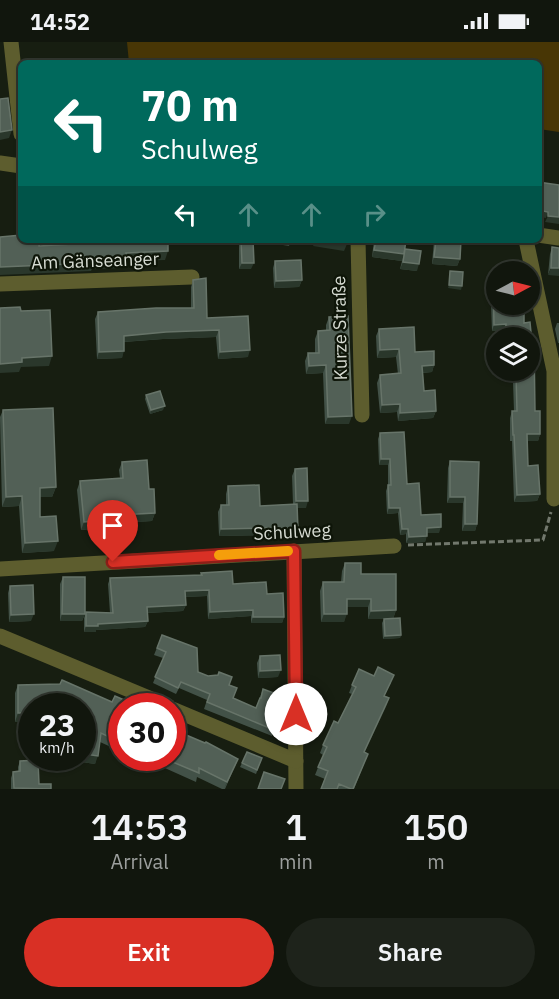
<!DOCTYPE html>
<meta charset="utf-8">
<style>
body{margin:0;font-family:"IBM Plex Sans",sans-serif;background:#1e231b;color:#f1f3f6;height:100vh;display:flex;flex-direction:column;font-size:22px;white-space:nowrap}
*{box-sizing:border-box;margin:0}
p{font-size:20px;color:#9c9f9d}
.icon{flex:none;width:33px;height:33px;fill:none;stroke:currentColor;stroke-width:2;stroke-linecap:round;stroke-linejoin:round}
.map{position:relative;height:747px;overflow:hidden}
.drawer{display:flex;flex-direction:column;background:#11160d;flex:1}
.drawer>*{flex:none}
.guide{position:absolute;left:18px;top:18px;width:524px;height:183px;border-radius:9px;box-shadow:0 2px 4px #0004,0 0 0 2px #30352e;background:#00695c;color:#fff;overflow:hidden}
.needle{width:39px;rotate:83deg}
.tools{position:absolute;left:486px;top:219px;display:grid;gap:12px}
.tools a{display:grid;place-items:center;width:54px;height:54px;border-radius:50%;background:#11160d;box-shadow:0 2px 4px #0004,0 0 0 2px #30352e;font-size:30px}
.speed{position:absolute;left:18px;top:651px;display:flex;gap:12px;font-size:30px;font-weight:700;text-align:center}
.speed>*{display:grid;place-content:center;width:78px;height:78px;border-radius:50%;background:#11160d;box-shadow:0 2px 4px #0004,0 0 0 2px #30352e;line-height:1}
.speed small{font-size:15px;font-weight:400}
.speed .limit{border:9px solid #d22;background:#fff;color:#111}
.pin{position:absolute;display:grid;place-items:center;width:51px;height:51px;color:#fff;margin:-62px -26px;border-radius:50% 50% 50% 0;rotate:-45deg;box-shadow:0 0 6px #0007}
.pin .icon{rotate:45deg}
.me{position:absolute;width:66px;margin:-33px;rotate:0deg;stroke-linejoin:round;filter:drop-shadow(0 0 4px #0008)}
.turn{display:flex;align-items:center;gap:21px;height:126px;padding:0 24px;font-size:27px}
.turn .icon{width:78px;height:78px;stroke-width:2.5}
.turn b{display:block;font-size:42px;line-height:51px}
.lanes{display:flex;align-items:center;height:57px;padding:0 24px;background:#0003;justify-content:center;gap:30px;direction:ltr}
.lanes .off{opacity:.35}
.eta{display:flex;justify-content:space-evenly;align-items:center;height:102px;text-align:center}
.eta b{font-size:36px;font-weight:600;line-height:42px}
.action{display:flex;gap:12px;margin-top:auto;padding:12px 24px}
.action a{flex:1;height:69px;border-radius:36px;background:#d93025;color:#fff;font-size:24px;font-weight:600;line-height:69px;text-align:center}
.action a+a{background:#1e231b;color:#f1f3f6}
.status{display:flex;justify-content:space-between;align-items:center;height:42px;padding:0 30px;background:#11160d;direction:ltr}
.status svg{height:16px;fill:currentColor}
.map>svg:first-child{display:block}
</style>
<div class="status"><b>14:52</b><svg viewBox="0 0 49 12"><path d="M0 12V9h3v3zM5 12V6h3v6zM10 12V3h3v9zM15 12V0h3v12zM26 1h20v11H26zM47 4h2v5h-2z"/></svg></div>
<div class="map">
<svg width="559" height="747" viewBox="0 0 559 747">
<rect width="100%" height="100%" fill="#171e11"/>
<polygon fill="#483605" points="127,0 559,0 559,90 539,87 538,21 129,21"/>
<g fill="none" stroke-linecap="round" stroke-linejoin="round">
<polyline stroke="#72786d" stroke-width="3" stroke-dasharray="6 3" stroke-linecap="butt" points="408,503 543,498 551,470"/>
<g stroke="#5d5d2e" stroke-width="15">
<polyline points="11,0 21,92"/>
<polyline points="0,121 21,124"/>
<polyline points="538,193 559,196"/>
<polyline points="358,198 362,373"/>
<polyline points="526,198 554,329 554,457"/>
<polyline points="0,242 192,235"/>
<polyline points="294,509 296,747"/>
<polyline points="0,527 394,504"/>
<polyline points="0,594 168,664"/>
<polyline points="172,667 296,719"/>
</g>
</g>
<g fill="#425147">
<polygon points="210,198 253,198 251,227 239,227 239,202"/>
<polygon points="253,198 291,198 289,204"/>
<polygon points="374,198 406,198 405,207 417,229 400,227 402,219 372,215"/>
<polygon points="434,198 461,198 460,217 457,224 432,222"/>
<polygon points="552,205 559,206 548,233 550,212"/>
<polygon points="275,219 302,238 299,245 274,246 273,226"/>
<polygon points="523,226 523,230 496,230 496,262 524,262 524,281 530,280 532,301 534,301 535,369 540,369 540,392 538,399 527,399 528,424 538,423 540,452 537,459 514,460 512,399 510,399 510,376 512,369 514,369 513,340 505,340 504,328 530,328 530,296 504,296 503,288 492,289 490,233 493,227"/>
<polygon points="193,238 207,276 248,315 218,317 216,295 163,297 124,300 122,316 97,317 95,277 98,270 191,266 191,245"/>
<polygon points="329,275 349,382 325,382 323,331 306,332 305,319 308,311 315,311 315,297 318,289 326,288 326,283"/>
<polygon points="557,281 559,281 559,301 558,301 555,287"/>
<polygon points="379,287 434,323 432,330 423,331 424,349 436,369 433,376 398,379 397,370 380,371 377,341 380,333 398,332 396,315 377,316 376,294"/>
<polygon points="146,353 163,368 150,372 145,357"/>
<polygon points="3,368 56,445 52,455 40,455 40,475 54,509 22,511 19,464 2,465 0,375"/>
<polygon points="380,391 407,442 421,473 439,491 427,491 425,500 406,501 406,492 400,493 398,471 387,472 386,449 388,443 388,423 379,423 378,397"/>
<polygon points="450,419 477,482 475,489 462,489 463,461 447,461 448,426"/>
<polygon points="122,420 149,447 155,471 152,479 118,481 117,485 81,488 77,448 80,439 120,436 119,428"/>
<polygon points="295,427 306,466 297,466 296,495 268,497 267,493 219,494 218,470 221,463 226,463 226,452 228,444 260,464 293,462 292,434"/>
<polygon points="345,521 361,532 396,568 393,577 368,577 368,565 347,565 344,580 321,580 320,549 323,540 341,540 342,529"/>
<polygon points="201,531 233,542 267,552 284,575 282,581 251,581 251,574 208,577 207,554 185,555 186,563 183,569 148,571 148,579 145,585 96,588 96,590 84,590 84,576 86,570 110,571 108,542 110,536 200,533"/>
<polygon points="63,535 85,572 82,579 60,579 60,542"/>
<polygon points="10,544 31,579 9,580 8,551"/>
<polygon points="384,577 401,593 400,596 383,597 382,581"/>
<polygon points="162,593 198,630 229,643 233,656 256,666 263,647 287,656 272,694 204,667 207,658 179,646 176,652 153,641 163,616 154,613"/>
<polygon points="260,614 278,635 258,636 257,621"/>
<polygon points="374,634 391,641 384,654 389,656 364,710 368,712 354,747 321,747 325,737 315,733 323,713 320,711 323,703 338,681 352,652 349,651 352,643"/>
<polygon points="18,643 122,664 122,710 100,700 95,722 82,720 85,698 82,697 82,664 32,664 32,679 15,680 15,651"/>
<polygon points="133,716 172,716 238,717 225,747 222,747 197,735 196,740 147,718 146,722"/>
<polygon points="262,716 256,732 240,725 242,721"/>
<polygon points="20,719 39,742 51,747 11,747 11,736 13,730 18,730 18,725"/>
</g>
<g fill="#2a372b">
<polygon points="12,88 9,96 0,98 0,90"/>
<polygon points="538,168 548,170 546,176 538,175"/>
<polygon points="548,174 559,175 559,182 545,180"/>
<polygon points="210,198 240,198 239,202"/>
<polygon points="316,198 320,198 347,202 344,209 313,204"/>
<polygon points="374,208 404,212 402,219 372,215"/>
<polygon points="168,209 165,218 126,219 124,226 92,227 91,229 0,233 0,225 94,219 126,211"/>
<polygon points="434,215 460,217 457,224 432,222"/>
<polygon points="403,220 419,222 417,229 400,227"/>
<polygon points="242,221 254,221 251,227 239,227"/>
<polygon points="551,226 559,226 559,234 548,233"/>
<polygon points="302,238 299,245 274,246 276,239"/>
<polygon points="449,243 462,244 461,248 448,246"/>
<polygon points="506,282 503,288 492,289 494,283"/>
<polygon points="219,288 216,295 163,297 121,300 124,294 166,290"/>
<polygon points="399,307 396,315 377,316 380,308"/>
<polygon points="250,308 248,315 218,317 220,310"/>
<polygon points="124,309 122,316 97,317 99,310"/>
<polygon points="52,314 49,324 21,325 19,330 0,331 0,322 22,316"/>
<polygon points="326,323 323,331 306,332 309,324"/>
<polygon points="434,323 432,330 420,331 422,324"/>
<polygon points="507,333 516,333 513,340 505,340"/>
<polygon points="400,362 397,370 380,371 382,363"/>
<polygon points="165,364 163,368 150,372 151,368"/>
<polygon points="436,369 433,376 398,379 400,371"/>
<polygon points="352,374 349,382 325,382 328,375"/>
<polygon points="527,392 540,392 538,399 524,399"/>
<polygon points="381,417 390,417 388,423 379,423"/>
<polygon points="56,445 52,455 36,455 40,446"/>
<polygon points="540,452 537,459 514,460 517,453"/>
<polygon points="22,454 19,464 2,465 6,455"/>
<polygon points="450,455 465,455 463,461 447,461"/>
<polygon points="296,459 308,459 306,466 294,466"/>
<polygon points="389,466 400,466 398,471 387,472"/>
<polygon points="155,471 152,479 118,481 117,485 81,488 84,480 119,473"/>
<polygon points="465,482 477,482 475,489 462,489"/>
<polygon points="441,485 439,491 425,491 427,486"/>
<polygon points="270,486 267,493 219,494 221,487"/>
<polygon points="402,487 408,487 406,492 400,493"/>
<polygon points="298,488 296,495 268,497 270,490"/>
<polygon points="427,494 425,500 406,501 409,495"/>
<polygon points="58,499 54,509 22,511 25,501"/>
<polygon points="209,548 207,554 183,555 185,549"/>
<polygon points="347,557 371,557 368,565 344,565"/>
<polygon points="186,563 183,569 145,571 147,565"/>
<polygon points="253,568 251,574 208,577 210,570"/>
<polygon points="396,568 393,577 368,577 371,569"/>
<polygon points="34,572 31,579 9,580 11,573"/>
<polygon points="62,572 85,572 82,579 60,579"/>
<polygon points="324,572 347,572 344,580 321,580"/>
<polygon points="253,575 284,575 282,581 251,581"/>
<polygon points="148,579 145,585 96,588 96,590 84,590 86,584 98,582"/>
<polygon points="401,593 400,596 383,597 385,594"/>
<polygon points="281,628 278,635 258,636 260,629"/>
<polygon points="389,656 386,665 361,718 364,710"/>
<polygon points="18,671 32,671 32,679 15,680"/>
<polygon points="85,712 98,714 95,722 82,720"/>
<polygon points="238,717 235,725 224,747 227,740"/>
</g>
<g fill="#526056" stroke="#677469" stroke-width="1.5">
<polygon points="8,56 12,88 0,90 0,57"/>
<polygon points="538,102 542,103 538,129"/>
<polygon points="538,140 559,143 559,175 548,174 548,170 538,168"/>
<polygon points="21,193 21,198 39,198 39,204 73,202 73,198 168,198 168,209 126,211 127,218 94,219 94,221 0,225 0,195"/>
<polygon points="241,198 253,198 254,221 242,221"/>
<polygon points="320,198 347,198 347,202"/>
<polygon points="376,198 406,198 404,212 374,208"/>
<polygon points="436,198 461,198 460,217 434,215"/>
<polygon points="552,205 559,206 559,226 551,226"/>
<polygon points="405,207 421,209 419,222 403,220"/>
<polygon points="301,218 302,238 276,239 275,219"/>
<polygon points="523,226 523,230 496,230 496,262 524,262 524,281 530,280 532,301 534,301 535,369 540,369 540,392 527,392 528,424 538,423 540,452 517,453 514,393 513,393 512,369 517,369 516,333 507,333 507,328 530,328 530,296 506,296 506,282 494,283 493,227"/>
<polygon points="450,229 463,230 462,244 449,243"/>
<polygon points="206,236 207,276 248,274 250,308 220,310 219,288 166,290 124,294 124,309 99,310 98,270 156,266 194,266 193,238"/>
<polygon points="20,265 21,269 50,268 52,314 22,316 22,320 0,322 0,266"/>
<polygon points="348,274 352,374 328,375 326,323 309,324 308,311 319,311 318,289 330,288 329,275"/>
<polygon points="414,285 415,310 434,309 434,323 422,324 424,349 435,348 436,369 400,371 400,362 382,363 380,333 401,331 399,307 380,308 379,287"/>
<polygon points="160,349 165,364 151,368 146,353"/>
<polygon points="53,366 56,445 40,446 40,475 56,474 58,499 25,501 22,454 6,455 3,368"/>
<polygon points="404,390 407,442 419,441 421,473 441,472 441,485 427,486 427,494 409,495 408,487 402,487 400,466 389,466 388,443 391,443 390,417 381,417 380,391"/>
<polygon points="147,418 149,447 154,447 155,471 119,473 120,477 84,480 80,439 123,436 122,420"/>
<polygon points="450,419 479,420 477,482 465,482 465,455 450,455"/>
<polygon points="307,426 308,459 296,459 295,427"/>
<polygon points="259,443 260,464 297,462 298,488 270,490 270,486 221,487 221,463 229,463 228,444"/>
<polygon points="345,521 361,521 361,532 396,532 396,568 371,569 371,557 347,557 347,572 324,572 323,540 344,540"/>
<polygon points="232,529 233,542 266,540 267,552 283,551 284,575 253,575 253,568 210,570 209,548 185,549 186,563 147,565 148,579 98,582 98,584 86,584 86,570 113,571 110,536 202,533 201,531"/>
<polygon points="63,535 85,535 85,572 62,572"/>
<polygon points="33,543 34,572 11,573 10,544"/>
<polygon points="400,576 401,593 385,594 384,577"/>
<polygon points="162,593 197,606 198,630 208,634 218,633 219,630 232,635 229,643 237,646 233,656 256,666 260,656 261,656 263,647 287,656 274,688 207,660 210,652 181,640 178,646 155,635 166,610 157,606"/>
<polygon points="280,613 281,628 260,629 260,614"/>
<polygon points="378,625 394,633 384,654 389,656 364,710 368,712 353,747 351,747 339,742 337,747 321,747 328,729 318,725 327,705 323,703 334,679 338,681 356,645 352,643 359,627 374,634"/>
<polygon points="62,638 112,660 115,654 131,661 130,664 122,664 122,701 101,691 98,714 85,712 88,690 82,688 82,664 60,664 43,657 43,664 32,664 32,671 18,671 18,643 60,642"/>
<polygon points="172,687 205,701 206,700 238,717 227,740 199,726 199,731 163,716 172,716"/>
<polygon points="247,710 262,716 257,728 242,721"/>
<polygon points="38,718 39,742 51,742 51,747 14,746 13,730 20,729 20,719"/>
<polygon points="264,730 285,737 281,747 258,747"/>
</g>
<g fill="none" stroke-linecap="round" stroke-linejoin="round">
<g stroke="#8d1f18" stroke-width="15">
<polyline id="route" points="113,520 294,509 296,672"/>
</g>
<use href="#route" stroke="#d93025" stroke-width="10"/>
<polyline stroke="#f59e0b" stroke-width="10" points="219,513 288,509"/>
</g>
<g text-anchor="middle" stroke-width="4.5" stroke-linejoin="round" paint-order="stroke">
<g font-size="18" fill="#d7dcd3" stroke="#0e1508">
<text transform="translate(95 219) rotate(-2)" y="6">Am Gänseanger</text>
<text transform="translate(340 286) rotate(-91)" y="6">Kurze Straße</text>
<text transform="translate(292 490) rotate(-3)" y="6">Schulweg</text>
</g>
</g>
</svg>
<div class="tools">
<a><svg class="needle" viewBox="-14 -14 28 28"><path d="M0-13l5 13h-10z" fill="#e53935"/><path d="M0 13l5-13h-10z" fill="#9c9f9d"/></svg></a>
<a><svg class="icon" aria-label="layers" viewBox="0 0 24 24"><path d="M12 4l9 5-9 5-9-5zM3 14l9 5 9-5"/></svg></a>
</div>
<div class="speed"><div>23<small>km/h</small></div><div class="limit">30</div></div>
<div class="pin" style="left:113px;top:520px;background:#d93025"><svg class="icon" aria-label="arrive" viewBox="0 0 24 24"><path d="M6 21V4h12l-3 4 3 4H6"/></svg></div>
<svg class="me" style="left:296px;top:672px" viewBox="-20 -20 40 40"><circle r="19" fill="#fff"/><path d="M0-13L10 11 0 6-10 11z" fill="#d93025"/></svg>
<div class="guide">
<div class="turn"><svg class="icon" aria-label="left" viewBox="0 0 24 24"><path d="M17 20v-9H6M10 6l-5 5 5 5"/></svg><div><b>70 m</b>Schulweg</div></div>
<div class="lanes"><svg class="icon" aria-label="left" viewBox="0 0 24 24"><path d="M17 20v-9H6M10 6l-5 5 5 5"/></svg><svg class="icon off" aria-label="ahead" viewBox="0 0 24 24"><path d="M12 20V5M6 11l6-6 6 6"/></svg><svg class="icon off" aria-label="ahead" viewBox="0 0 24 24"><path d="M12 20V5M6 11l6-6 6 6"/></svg><svg class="icon off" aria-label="right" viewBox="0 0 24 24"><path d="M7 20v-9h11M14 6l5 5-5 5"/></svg></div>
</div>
</div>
<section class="drawer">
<div class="eta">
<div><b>14:53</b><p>Arrival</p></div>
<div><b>1</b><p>min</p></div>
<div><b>150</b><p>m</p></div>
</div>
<div class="action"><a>Exit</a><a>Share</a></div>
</section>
